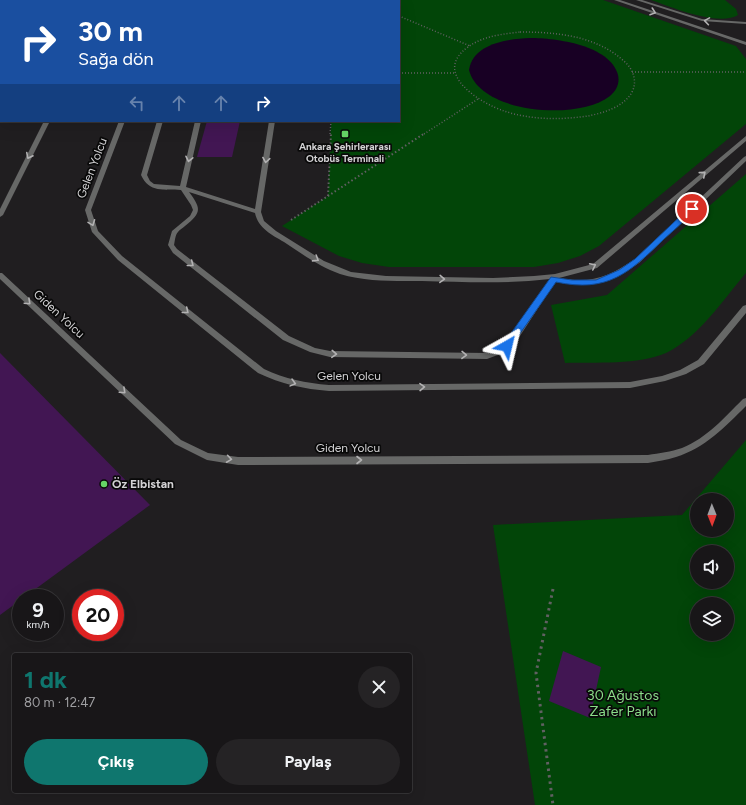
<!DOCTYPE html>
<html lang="tr">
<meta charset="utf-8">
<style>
body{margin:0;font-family:Figtree,sans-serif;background:#252325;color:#f1f3f6;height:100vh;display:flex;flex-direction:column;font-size:15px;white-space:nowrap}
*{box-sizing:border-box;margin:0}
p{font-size:13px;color:#9f9fa2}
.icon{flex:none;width:22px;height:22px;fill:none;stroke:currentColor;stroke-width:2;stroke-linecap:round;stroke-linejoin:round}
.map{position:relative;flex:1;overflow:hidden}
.drawer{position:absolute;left:12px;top:653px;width:400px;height:140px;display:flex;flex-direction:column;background:#181618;border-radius:4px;box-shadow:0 4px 16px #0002,0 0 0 1px #363537}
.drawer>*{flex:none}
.hud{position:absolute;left:0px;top:0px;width:400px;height:122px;box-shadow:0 4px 16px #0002,0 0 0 1px #363537;background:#1a4fa0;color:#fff;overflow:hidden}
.needle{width:26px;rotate:179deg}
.buttons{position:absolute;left:690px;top:493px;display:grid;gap:8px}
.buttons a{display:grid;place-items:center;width:44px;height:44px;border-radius:50%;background:#181618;box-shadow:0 4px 16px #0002,0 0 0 1px #363537;font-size:20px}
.speed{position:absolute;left:12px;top:589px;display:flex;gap:8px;font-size:20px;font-weight:700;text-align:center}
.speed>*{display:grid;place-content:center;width:52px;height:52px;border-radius:50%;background:#181618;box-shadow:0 4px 16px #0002,0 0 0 1px #363537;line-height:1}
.speed small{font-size:10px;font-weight:400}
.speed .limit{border:6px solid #d22;background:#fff;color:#111}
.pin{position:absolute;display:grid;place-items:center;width:34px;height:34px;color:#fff;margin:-17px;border:2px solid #fff;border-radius:50%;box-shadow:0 1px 4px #0007}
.me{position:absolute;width:44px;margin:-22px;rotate:37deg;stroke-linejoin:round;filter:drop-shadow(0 0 3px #0008)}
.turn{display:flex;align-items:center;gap:14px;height:84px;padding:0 12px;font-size:18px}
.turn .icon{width:52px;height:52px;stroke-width:2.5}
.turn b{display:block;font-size:28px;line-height:34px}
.lanes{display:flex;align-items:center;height:38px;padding:0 12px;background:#0003;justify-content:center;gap:20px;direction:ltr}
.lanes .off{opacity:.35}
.round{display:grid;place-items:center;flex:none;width:42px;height:42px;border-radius:21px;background:#252325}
.overview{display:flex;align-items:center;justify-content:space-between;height:68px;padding:0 12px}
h1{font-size:24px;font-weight:700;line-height:30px;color:#0f766e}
.action{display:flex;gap:8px;margin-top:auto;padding:8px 12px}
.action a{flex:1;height:46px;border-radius:24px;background:#0f766e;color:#fff;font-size:16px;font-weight:700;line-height:46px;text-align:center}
.action a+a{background:#252325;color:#f1f3f6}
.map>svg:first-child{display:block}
</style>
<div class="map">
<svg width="746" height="805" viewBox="0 0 746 805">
<rect width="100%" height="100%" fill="#201e20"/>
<g fill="#024508" fill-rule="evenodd">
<polygon points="336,0 603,0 736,46 746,59 746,124 599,246 580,256 558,263 534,267 389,267 362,263 339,256 282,226 328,196 331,121 399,121 399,1"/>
<path d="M 651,0 L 725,0 L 736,9 L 738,15 C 719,27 671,7 651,0 Z"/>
<path d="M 746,174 L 746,273 C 723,300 698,338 666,353 C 639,365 595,362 565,363 L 551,305 L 607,295 Z"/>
<path d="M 746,440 L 746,805 L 535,805 L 493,525 L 682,515 ZM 697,500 L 727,500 L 727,530 L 697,530 ZM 697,552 L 727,552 L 727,582 L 697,582 ZM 697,604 L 727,604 L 727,634 L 697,634 Z"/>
</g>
<path fill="#180024" d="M 530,38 C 556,38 610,45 618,75 C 620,84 616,91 610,96 C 579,121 480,114 469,70 C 473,43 508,39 530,38 Z"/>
<g fill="#421653">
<polygon points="207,121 240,121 232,157 197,157"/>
<polygon points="0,353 150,505 0,615"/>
<polygon points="563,651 601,667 590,718 549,701"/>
</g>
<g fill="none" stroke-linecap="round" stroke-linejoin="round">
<g stroke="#616062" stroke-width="1.5" stroke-dasharray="1 2" stroke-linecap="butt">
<polyline points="361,0 363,1"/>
<polyline points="399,16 470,46"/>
<path d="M 520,32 C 558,32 599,36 627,64 C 634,71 637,83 632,92 C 624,107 603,113 588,116 C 560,120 531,120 504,111 C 480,103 431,73 468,47 C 483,36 503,34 520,32 Z"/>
<polyline points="632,72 746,72"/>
<polyline points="399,73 456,73"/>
<polyline points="330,134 331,121"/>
<polyline points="424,134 478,99"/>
</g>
<g stroke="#616062" stroke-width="2" stroke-dasharray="1.5 2.5" stroke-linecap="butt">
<polyline points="328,196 331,133"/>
<polyline points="291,220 425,133"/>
</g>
<polyline stroke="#616062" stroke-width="3" stroke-dasharray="2.5 4" stroke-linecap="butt" points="553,589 536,673 553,805"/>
<g fill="#676867" fill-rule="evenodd">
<rect x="105" y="0" width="4" height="1"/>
<rect x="165" y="0" width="4" height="1"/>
<rect x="228" y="0" width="4" height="1"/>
<polygon points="255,0 264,0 265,1 256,1"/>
<polygon points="614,0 620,0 746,42 746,45"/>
<polygon points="636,0 642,0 702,19 746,22 746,24 702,21"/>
<polygon points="44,121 50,121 3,215 0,217 0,209"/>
<path d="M 119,121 L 125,121 L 91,210 L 98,231 L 122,256 L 264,369 C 285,379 306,383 329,385 L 630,382 L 662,376 L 680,370 L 698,360 L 743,306 L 746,305 L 746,313 L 704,364 L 686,374 L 665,381 L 630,388 L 329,391 C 304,389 281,384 258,373 L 118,260 L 92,232 L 85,210 Z"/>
<path d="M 157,121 L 163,121 L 147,175 L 150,181 L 154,184 L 180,186 L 195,121 L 201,121 L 186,187 L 255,209 L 269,121 L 275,121 L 261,212 L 264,221 L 276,231 L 324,261 L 351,272 L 386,276 L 493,278 L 534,276 L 555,274 L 593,264 L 746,136 L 746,141 L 597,268 L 559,278 C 591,284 609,277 635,259 L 744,157 L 746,156 L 746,161 L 639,263 C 611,282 590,288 555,282 L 518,339 L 503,353 L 487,359 L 330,357 L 310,352 L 283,340 L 173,253 L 168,245 L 172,231 L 190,216 L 193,210 L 191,205 L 181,190 C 164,189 149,193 141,175 ZM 189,192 L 255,213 C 258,228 272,235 284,242 C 302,254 320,267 340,274 C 367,282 394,281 422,281 C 465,282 507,284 550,279 L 512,335 L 497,349 L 487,353 L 330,351 L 315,348 L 289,336 L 177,249 L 174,245 C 175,241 175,235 178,232 C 179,230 183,228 185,226 C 201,213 202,209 189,192 Z"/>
<path d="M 0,273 L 2,273 L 181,440 L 208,453 L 238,457 L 648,455 C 659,453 671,452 682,448 C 707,438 725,417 743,399 L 746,398 L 746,406 C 725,427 705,448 676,457 C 667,460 657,461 648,463 L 238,465 L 207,460 L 175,444 L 0,279 Z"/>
</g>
</g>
<defs><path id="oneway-chevron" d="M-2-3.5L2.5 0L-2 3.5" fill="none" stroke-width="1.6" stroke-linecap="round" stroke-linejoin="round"/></defs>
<g stroke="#b3b2b3">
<use href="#oneway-chevron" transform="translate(653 12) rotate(19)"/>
<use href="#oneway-chevron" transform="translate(707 21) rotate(-171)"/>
<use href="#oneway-chevron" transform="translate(29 156) rotate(117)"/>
<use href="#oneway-chevron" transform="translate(189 159) rotate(102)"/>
<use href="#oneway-chevron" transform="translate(266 160) rotate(99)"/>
<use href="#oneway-chevron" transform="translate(703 174) rotate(-40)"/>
<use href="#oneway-chevron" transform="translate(92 223) rotate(69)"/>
<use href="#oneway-chevron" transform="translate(316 259) rotate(32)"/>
<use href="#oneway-chevron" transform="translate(191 264) rotate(38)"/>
<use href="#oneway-chevron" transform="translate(593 266) rotate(-27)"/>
<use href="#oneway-chevron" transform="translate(442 279) rotate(2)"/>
<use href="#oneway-chevron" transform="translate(28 302) rotate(43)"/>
<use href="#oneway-chevron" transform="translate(186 311) rotate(39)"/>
<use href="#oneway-chevron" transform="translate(334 354) rotate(3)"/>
<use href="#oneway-chevron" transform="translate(464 355) rotate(1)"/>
<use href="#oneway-chevron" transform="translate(293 383) rotate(15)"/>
<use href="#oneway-chevron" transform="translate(422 387) rotate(-1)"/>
<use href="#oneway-chevron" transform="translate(123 391) rotate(43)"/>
<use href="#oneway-chevron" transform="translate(229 459) rotate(8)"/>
<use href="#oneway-chevron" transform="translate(359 460)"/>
</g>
<path fill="#1a73e8" stroke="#114b97" d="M 689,208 L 695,209 C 686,220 674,230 664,239 C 629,273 608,293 556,282 L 510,348 L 504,348 L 504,343 L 551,277 L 572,280 L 596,280 L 619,270 L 635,259 Z"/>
<g fill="#66d466" stroke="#090909" stroke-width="1.5">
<rect x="341" y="130" width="8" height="8" rx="2"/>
<circle cx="104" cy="484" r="4"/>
</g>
<g text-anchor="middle" stroke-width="3.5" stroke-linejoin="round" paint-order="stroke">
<g font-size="10" font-weight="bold" fill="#d3d2d4" stroke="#090909">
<text x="345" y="150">Ankara Şehirlerarası<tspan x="345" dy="12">Otobüs Terminali</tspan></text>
</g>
<g font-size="12" fill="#d3d2d4" stroke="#090909">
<text transform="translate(92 168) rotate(-69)" y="4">Gelen Yolcu</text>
<text transform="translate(59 314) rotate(43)" y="4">Giden Yolcu</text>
<text x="349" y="380">Gelen Yolcu</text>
<text x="348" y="452">Giden Yolcu</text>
</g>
<g font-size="12" font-weight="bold" fill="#d3d2d4" stroke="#090909" text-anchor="start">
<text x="112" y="488">Öz Elbistan</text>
</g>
<g font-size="14" fill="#8bdd89" stroke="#090909">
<text x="623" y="700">30 Ağustos<tspan x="623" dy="16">Zafer Parkı</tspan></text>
</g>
</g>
</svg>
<div class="buttons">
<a><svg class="needle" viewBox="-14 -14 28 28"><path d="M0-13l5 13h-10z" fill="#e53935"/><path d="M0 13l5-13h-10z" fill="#9f9fa2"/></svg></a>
<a><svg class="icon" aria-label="sound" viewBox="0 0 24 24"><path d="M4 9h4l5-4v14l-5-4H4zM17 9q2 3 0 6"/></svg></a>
<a><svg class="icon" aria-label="layers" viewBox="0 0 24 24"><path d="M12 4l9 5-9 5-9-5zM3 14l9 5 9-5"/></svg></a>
</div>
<div class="speed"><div>9<small>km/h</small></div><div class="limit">20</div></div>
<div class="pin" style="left:692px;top:209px;background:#d93025"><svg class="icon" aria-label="arrive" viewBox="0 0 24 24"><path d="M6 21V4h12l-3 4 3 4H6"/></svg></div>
<svg class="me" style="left:507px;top:346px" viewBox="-20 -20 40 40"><path d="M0-17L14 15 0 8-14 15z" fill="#1a73e8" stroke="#fff" stroke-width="4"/></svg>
<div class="hud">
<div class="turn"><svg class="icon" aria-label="right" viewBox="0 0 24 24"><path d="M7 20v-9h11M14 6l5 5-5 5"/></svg><div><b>30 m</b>Sağa dön</div></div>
<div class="lanes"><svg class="icon off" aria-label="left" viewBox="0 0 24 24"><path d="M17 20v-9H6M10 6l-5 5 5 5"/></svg><svg class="icon off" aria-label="ahead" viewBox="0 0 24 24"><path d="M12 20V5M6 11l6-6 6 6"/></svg><svg class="icon off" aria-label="ahead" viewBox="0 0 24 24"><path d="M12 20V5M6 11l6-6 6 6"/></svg><svg class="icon" aria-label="right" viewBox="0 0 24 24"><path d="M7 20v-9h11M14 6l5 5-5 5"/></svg></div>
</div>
<section class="drawer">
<div class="overview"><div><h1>1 dk</h1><p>80 m · 12:47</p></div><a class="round"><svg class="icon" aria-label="close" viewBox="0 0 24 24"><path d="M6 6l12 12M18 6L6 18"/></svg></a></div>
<div class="action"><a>Çıkış</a><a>Paylaş</a></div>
</section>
</div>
